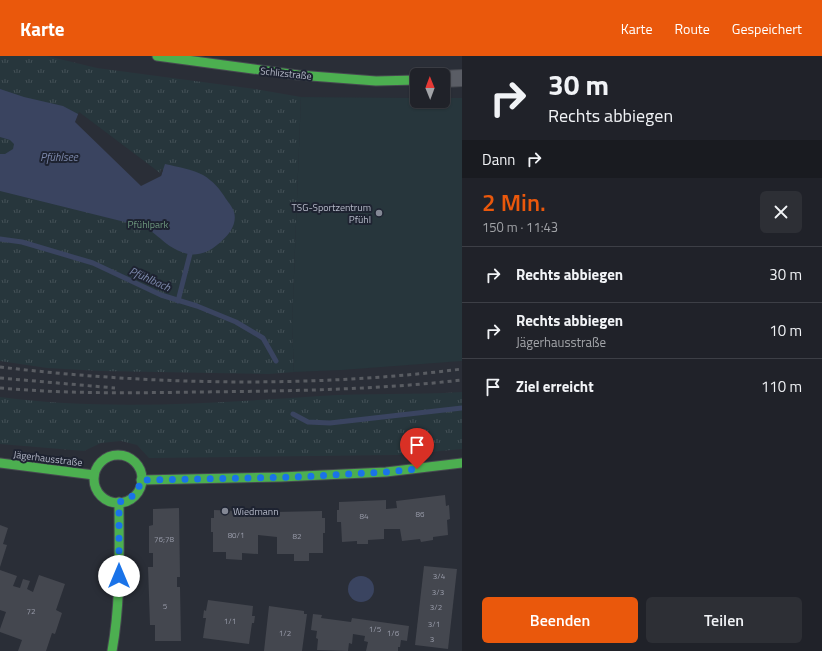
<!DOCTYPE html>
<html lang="de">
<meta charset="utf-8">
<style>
body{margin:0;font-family:"Titillium Web",sans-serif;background:#2d2f35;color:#f1f3f6;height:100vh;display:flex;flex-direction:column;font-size:15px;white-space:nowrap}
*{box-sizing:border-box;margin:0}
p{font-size:13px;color:#a2a4a8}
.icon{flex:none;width:22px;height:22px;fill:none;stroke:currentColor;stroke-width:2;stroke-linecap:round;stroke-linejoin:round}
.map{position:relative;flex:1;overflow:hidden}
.drawer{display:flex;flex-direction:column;background:#202229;width:360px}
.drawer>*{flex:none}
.guide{background:#202229;color:#f1f3f6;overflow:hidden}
.needle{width:26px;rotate:359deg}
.controls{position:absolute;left:410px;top:12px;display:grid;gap:8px}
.controls a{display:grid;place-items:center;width:40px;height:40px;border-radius:6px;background:#202229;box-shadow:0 1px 3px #0004,0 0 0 1px #3d3f46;font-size:20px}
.pin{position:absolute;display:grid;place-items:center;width:34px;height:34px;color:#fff;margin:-41px -17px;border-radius:50% 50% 50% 0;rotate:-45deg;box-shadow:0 0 4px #0007}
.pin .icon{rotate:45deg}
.me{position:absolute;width:44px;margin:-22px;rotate:0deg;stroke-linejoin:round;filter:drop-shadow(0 0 3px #0008)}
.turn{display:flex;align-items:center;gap:14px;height:84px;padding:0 20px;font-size:18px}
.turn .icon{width:52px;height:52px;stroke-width:2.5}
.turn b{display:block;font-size:28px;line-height:34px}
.then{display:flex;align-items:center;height:38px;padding:0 20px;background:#0003;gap:8px;font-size:15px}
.round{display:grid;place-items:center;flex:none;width:42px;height:42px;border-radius:6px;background:#2d2f35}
.summary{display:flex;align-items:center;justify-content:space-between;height:68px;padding:0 20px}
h1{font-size:24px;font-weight:600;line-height:30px;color:#ea580c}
.cta{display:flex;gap:8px;margin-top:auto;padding:8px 20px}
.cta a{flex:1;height:46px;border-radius:6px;background:#ea580c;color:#fff;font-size:16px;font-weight:600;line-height:46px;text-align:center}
.cta a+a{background:#2d2f35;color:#f1f3f6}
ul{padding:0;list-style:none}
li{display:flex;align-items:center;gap:12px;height:56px;padding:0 20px;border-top:1px solid #3d3f46}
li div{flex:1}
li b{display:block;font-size:15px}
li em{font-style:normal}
header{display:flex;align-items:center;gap:24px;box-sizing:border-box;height:56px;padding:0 20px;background:#ea580c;color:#fff}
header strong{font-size:19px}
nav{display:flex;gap:22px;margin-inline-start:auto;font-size:14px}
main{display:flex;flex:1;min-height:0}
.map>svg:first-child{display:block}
</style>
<header>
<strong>Karte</strong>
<nav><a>Karte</a><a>Route</a><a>Gespeichert</a></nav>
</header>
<main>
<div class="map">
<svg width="462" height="595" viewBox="0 0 462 595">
<defs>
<pattern id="grass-tufts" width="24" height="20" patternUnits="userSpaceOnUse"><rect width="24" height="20" fill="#27363c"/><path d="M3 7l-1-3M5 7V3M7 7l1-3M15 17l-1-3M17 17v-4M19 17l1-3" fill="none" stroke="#445157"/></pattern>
</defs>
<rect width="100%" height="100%" fill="#2a2e37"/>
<g fill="url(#grass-tufts)">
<polygon points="0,0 47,0 97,12 255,33 301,41 292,269 294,316 269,318 101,315 47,312 0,305"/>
<path d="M 462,336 L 462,393 L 397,399 L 149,402 L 137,389 L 121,385 L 101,387 L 84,395 L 0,388 L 0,341 C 106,355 214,347 320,340 C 367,337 415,339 462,336 Z"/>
</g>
<polygon fill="#27363c" points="301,41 417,42 417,45 443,45 443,42 462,42 462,305 342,314 294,316 292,269"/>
<g fill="#3a4460">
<path d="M 0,33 L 24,41 L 63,50 L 78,58 L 161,120 L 165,108 C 178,111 192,113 203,119 C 213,125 220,133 226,143 C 229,147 233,152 234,156 C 238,170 226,182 217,189 C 209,196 198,200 188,198 C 168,193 161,181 145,171 L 0,135 L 0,98 L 5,98 L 13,93 L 14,88 L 10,84 L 0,81 Z"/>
<circle cx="361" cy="533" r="13"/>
</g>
<polygon fill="#2a2e37" points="79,56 160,117 161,113 163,114 161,120 141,130 75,66"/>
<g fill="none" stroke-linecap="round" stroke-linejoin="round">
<g stroke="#3a4460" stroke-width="5">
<polyline points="0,183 22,186 93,207 161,239 197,250 236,266 263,282 276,305"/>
<polyline points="178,245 190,198"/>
<polyline points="293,358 308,366 330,367 462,352"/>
</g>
</g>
<g fill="#44474f">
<polygon points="445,439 446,450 449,449 450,463 447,464 448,479 433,481 433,484 421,486 420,483 402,485 400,473 384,473 384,483 368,484 368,488 357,488 357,485 342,486 341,466 337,466 337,454 339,454 339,446 386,444 386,453 397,452 396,445"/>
<polygon points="179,452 180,521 177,521 177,531 180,531 181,585 155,585 155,569 150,569 148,511 153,511 153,497 149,497 149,470 153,469 153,453"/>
<polygon points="214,454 261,456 261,459 275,459 275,456 322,455 322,462 325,462 325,477 323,477 323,497 309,497 309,505 294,505 294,498 277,498 277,481 258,479 258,498 242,497 242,504 226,503 226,496 213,496 213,476 211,476 211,462 214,462"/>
<polygon points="0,469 8,472 3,488 7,489 0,511"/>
<polygon points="424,510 457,513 448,593 415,589"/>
<polygon points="0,514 17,520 13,530 20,532 23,523 30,525 27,533 33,536 39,519 65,528 56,554 62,557 55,578 52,577 46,595 18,595 22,584 0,576 0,573 6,556 0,554"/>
<polygon points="208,544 253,550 252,560 255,560 254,567 252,567 249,588 203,582 206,562 203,562 204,554 206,555"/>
<polygon points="269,550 304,555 304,558 307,558 302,595 264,595"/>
<polygon points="313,558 322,559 321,562 351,566 352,562 409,570 407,585 401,584 400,591 398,591 398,595 366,595 368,586 364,585 365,580 353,578 352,588 349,587 348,595 317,594 318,583 316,582 317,575 311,574"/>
</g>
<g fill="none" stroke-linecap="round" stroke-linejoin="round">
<g stroke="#464950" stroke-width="18">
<polyline id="street" points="443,23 462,22"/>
</g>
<g stroke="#464950" stroke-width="11">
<g id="fast">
<polyline points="157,0 298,19 376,25 417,24"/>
<circle cx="118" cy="423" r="24"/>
<polyline points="0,407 94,419"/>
<polyline points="141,424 281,421 386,416 462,407"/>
<path d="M 112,595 C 121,545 119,496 119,446"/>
</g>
</g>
<use href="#street" stroke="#5a5d65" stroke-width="16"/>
<use href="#fast" stroke="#4caf50" stroke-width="9"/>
<g stroke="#595c62" stroke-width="3" stroke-dasharray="4 4" stroke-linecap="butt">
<path d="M 0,311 C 151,329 311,332 462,313"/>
<polyline points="0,322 115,332"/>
<path d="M 0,332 C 67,338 133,337 199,336 C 287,335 375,334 462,324"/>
</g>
</g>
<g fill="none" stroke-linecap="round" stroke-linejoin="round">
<path stroke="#1a73e8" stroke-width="7" stroke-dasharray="0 12.6" d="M 119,520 L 119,446 C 132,443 138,437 141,424 L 296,421 L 386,416 L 417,413"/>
</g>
<g fill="#848895" stroke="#1e2331" stroke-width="1.5">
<circle cx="379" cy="157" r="4"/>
<circle cx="225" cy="455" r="4"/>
</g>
<g text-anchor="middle" stroke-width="4" stroke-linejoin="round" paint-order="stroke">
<g font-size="8" fill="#999caa">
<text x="420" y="461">86</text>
<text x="364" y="463">84</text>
<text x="236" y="482">80/1</text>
<text x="297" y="483">82</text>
<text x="164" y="486">76;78</text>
<text x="439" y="523">3/4</text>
<text x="438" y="539">3/3</text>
<text x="165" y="553">5</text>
<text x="436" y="554">3/2</text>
<text x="31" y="558">72</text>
<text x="230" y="568">1/1</text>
<text x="434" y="571">3/1</text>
<text x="375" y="576">1/5</text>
<text x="285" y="580">1/2</text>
<text x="393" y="580">1/6</text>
<text x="432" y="586">3</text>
</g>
<g font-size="10" fill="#b5b9c8" stroke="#1e2331">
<text transform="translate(286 17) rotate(6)" y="4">Schlizstraße</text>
<text transform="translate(48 402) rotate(7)" y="4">Jägerhausstraße</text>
</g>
<g font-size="10" fill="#b5b9c8" stroke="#1e2331" text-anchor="end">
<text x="371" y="155">TSG-Sportzentrum<tspan x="371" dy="12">Pfühl</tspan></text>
<text x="233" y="459" text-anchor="start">Wiedmann</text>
</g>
<g font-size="10" fill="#6d977e" stroke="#1e2331">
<text x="148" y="172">Pfühlpark</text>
</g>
<g font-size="11" font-style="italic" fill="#7e8aad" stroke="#1e2331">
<text x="59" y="105">Pfühlsee</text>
<text transform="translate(150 223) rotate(24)" y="4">Pfühlbach</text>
</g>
</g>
</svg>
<div class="controls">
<a><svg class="needle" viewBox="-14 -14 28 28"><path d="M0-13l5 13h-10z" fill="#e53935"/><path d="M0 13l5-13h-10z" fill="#a2a4a8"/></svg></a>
</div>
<div class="pin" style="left:417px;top:413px;background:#d93025"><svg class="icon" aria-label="arrive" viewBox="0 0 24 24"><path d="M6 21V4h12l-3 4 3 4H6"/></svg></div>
<svg class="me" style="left:119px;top:520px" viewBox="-20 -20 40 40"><circle r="19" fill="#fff"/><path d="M0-13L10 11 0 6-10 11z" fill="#1a73e8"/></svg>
</div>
<section class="drawer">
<div class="guide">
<div class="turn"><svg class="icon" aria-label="right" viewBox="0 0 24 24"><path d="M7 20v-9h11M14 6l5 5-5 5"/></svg><div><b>30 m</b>Rechts abbiegen</div></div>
<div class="then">Dann<svg class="icon" aria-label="right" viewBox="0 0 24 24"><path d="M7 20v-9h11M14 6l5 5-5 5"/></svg></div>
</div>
<div class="summary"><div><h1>2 Min.</h1><p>150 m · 11:43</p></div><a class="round"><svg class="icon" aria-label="close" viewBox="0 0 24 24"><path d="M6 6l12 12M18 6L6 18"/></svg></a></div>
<ul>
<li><svg class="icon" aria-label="right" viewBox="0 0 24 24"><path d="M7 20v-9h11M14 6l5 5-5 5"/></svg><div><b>Rechts abbiegen</b></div><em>30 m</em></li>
<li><svg class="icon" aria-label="right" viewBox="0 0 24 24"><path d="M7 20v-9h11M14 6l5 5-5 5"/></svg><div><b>Rechts abbiegen</b><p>Jägerhausstraße</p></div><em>10 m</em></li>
<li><svg class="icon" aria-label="arrive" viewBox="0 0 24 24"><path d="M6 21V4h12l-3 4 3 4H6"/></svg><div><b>Ziel erreicht</b></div><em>110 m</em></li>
</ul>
<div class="cta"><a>Beenden</a><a>Teilen</a></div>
</section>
</main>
